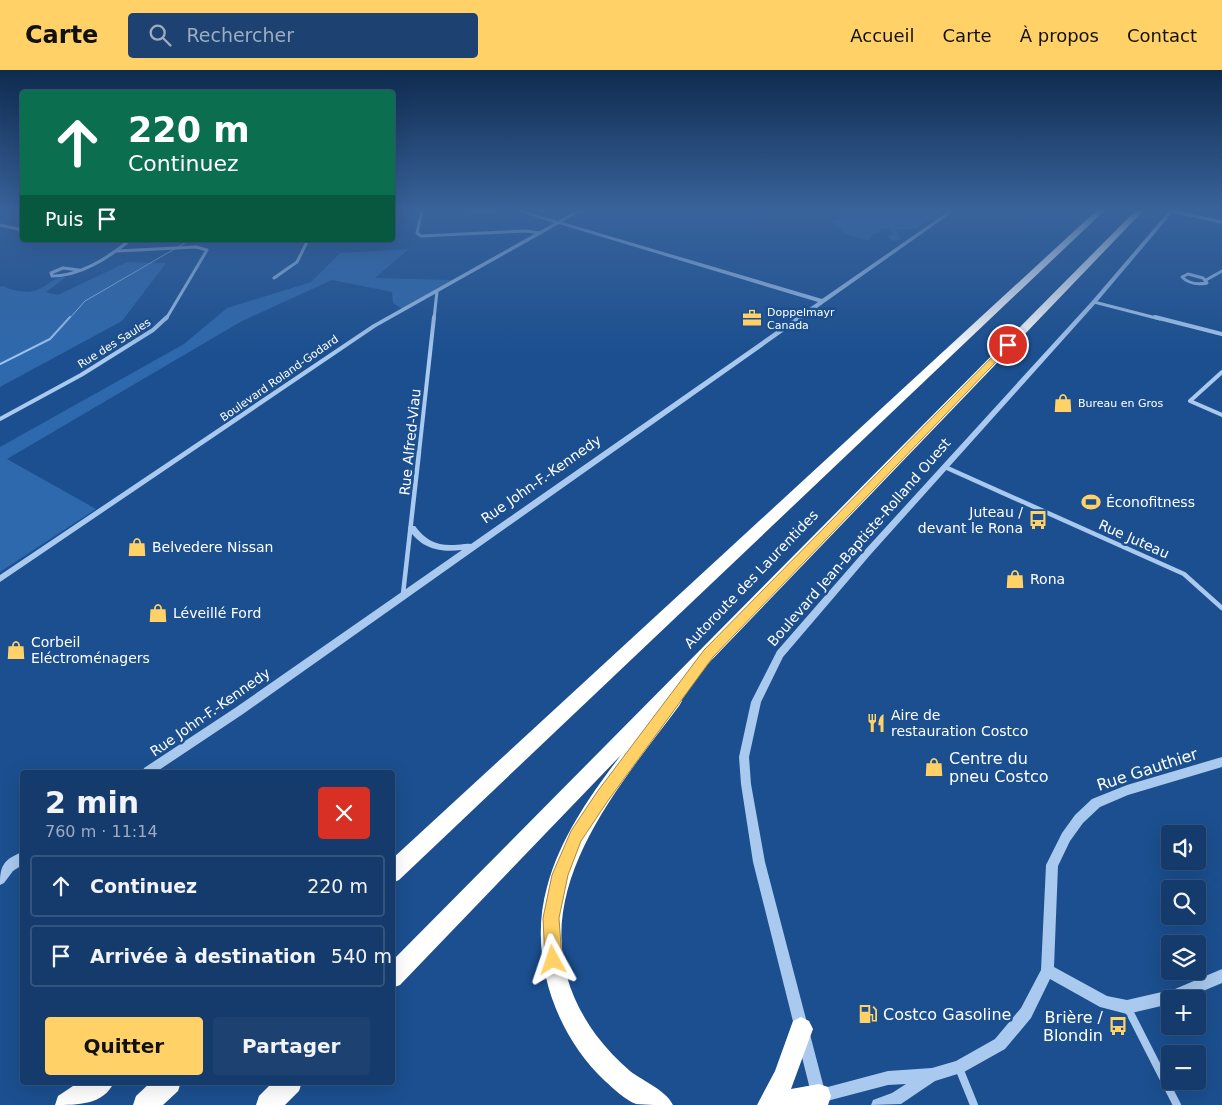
<!DOCTYPE html>
<html lang="fr">
<meta charset="utf-8">
<style>
body{margin:0;font-family:"DejaVu Sans",sans-serif;background:#1d4271;color:#f1f3f6;height:100vh;display:flex;flex-direction:column;font-size:19px;white-space:nowrap}
*{box-sizing:border-box;margin:0}
p{font-size:16px;color:#9dadc1}
.icon{flex:none;width:28px;height:28px;fill:none;stroke:currentColor;stroke-width:2;stroke-linecap:round;stroke-linejoin:round}
.map{position:relative;flex:1;overflow:hidden}
.panel{position:absolute;left:20px;top:700px;width:375px;height:315px;display:flex;flex-direction:column;background:#143b6b;border-radius:5px;box-shadow:0 5px 20px #0002,0 0 0 1px #33557e}
.panel>*{flex:none}
.hud{position:absolute;left:20px;top:20px;width:375px;height:152px;border-radius:5px;box-shadow:0 5px 20px #0002,0 0 0 1px #33557e;background:#0b6e4f;color:#fff;overflow:hidden}
.tools{position:absolute;left:1161px;top:755px;display:grid;gap:10px}
.tools a{display:grid;place-items:center;width:45px;height:45px;border-radius:5px;background:#143b6b;box-shadow:0 5px 20px #0002,0 0 0 1px #33557e;font-size:25px}
.pin{position:absolute;display:grid;place-items:center;width:42px;height:42px;color:#fff;margin:-21px;border:2px solid #fff;border-radius:50%;box-shadow:0 1px 5px #0007}
.me{position:absolute;width:55px;margin:-28px;rotate:355deg;stroke-linejoin:round;filter:drop-shadow(0 0 4px #0008)}
.turn{display:flex;align-items:center;gap:18px;height:105px;padding:0 25px;font-size:22px}
.turn .icon{width:65px;height:65px;stroke-width:2.5}
.turn b{display:block;font-size:35px;line-height:42px}
.then{display:flex;align-items:center;height:48px;padding:0 25px;background:#0003;gap:10px;font-size:19px}
.round{display:grid;place-items:center;flex:none;width:52px;height:52px;border-radius:5px;background:#1d4271}
.head{display:flex;align-items:center;justify-content:space-between;height:85px;padding:0 25px}
h1{font-size:30px;font-weight:800;line-height:38px}
.button{display:flex;gap:10px;margin-top:auto;padding:10px 25px}
.button a{flex:1;height:58px;border-radius:5px;background:#ffd166;color:#111;font-size:20px;font-weight:800;line-height:58px;text-align:center}
.button a+a{background:#1d4271;color:#f1f3f6}
ul{padding:0;list-style:none}
li{display:flex;align-items:center;gap:15px;height:62px;margin:0 10px 8px;padding:0 15px;border:2px solid #33557e;border-radius:5px}
li div{flex:1}
li b{display:block;font-size:19px}
li em{font-style:normal}
header{display:flex;align-items:center;gap:30px;box-sizing:border-box;height:70px;padding:0 25px;background:#ffd166;color:#111}
header strong{font-size:24px}
nav{display:flex;gap:28px;margin-inline-start:auto;font-size:18px}
.search{width:350px;height:45px;background:#1d4271;display:flex;align-items:center;gap:12px;box-sizing:border-box;padding:0 18px;border-radius:5px;color:#9dadc1;font-size:19px}
.map>svg:first-child{display:block}
</style>
<header>
<strong>Carte</strong>
<div class="search"><svg class="icon" aria-label="search" viewBox="0 0 24 24"><circle cx="10" cy="10" r="6"/><path d="M15 15l6 6"/></svg>Rechercher</div>
<nav><a>Accueil</a><a>Carte</a><a>À propos</a><a>Contact</a></nav>
</header>
<div class="map">
<svg width="1222" height="1035" viewBox="0 0 1222 1035">
<rect width="100%" height="100%" fill="#1b4f8f"/>
<g fill="#2e69ad">
<polygon points="850,141 942,141 916,159 896,159 901,169 893,171 888,166 893,164 888,158 879,159 880,162 873,164 869,171 845,164 843,160 832,151 843,147"/>
<polygon points="409,179 375,208 455,210 402,239 393,233 392,222 332,210 242,251 7,389 96,439 0,502 0,377 184,274 227,238 311,212 340,183"/>
<path d="M 127,192 L 166,193 L 122,251 L 0,317 L 0,217 L 3,216 C 11,220 24,223 34,221 C 46,218 52,207 66,207 L 46,222 L 58,225 Z"/>
</g>
<g fill="none" stroke-linecap="round" stroke-linejoin="round">
<polyline stroke="#9cc4f0" stroke-width="1" points="69,249 85,231 190,170"/>
<polyline stroke="#9cc4f0" stroke-width="2" points="0,294 50,269 70,247"/>
<g stroke="#a9c9ee" stroke-width="3">
<polyline points="422,141 417,163 421,166 526,161 540,163"/>
<polyline points="472,141 495,141"/>
<polyline points="1171,141 1222,152"/>
<polyline points="0,155 22,160"/>
<polyline points="117,181 196,177 207,180 166,249"/>
<path d="M 79,200 L 63,198 L 51,203 L 52,206 C 81,206 108,188 130,170"/>
<path d="M 1188,204 L 1203,208 L 1207,213 C 1197,215 1189,214 1182,207 Z"/>
<polyline points="274,208 297,192 308,170"/>
<polyline points="1206,210 1222,201"/>
<polyline points="1094,232 1160,249"/>
<polyline points="434,249 437,221"/>
</g>
<g stroke="#a9c9ee" stroke-width="4">
<polyline points="1155,247 1222,264"/>
<polyline points="1222,302 1190,331 1222,345"/>
<polyline points="0,349 81,305 153,260 167,247"/>
<polyline points="419,383 434,247"/>
</g>
<g stroke="#a9c9ee" stroke-width="4.5">
<polyline points="945,397 1184,504 1222,538"/>
<polyline points="403,524 419,382"/>
</g>
<g stroke="#a9c9ee" stroke-width="8">
<polyline points="1127,937 1177,1035"/>
<polyline points="959,998 974,1035"/>
</g>
<g fill="#a9c9ee" fill-rule="evenodd">
<path d="M 517,141 L 523,141 L 558,151 L 576,141 L 581,141 L 562,152 L 822,229 L 949,141 L 954,141 L 243,644 L 156,702 L 143,702 L 144,698 L 235,638 L 462,480 C 439,483 420,478 408,458 L 409,456 L 415,456 C 425,470 437,476 454,475 C 460,475 465,473 471,474 L 818,232 L 559,154 L 376,257 L 0,512 L 0,505 L 372,255 L 554,153 Z"/>
<polygon points="1169,141 1173,142 1096,233 871,484 783,587 761,632 749,687 751,714 765,792 824,1018 888,1001 932,998 956,991 995,969 1021,938 1041,900 1046,795 1062,763 1075,745 1092,729 1127,715 1222,687 1222,697 1128,725 1100,737 1083,753 1070,771 1058,796 1054,897 1107,926 1127,930 1175,919 1222,899 1222,913 1184,929 1170,929 1170,934 1127,944 1100,937 1050,909 1031,948 1005,979 964,1002 935,1011 901,1034 871,1035 873,1030 892,1023 906,1014 888,1015 827,1031 828,1035 814,1035 753,792 741,714 739,687 751,632 777,581 865,480 1092,231"/>
<path d="M 22,782 L 22,795 L 13,801 L 4,813 L 0,815 C 0,796 3,790 22,782 Z"/>
</g>
<g fill="#fff" fill-rule="evenodd">
<polygon points="1096,141 1104,141 399,810 392,813 392,789"/>
<path d="M 1135,141 L 1143,141 L 678,625 L 682,631 L 679,636 C 607,732 508,844 596,965 C 606,978 617,990 630,1001 C 643,1011 667,1021 673,1035 C 663,1035 645,1035 636,1034 C 625,1030 614,1019 605,1011 C 554,963 528,885 547,817 C 560,768 591,724 621,685 L 400,915 L 392,918 L 392,891 Z"/>
<polygon points="801,947 809,951 813,959 791,1019 819,1014 828,1017 831,1026 828,1035 757,1035 775,1001 793,951"/>
<path d="M 79,1012 L 114,1012 C 104,1035 77,1035 55,1035 L 58,1026 Z"/>
<polygon points="151,1012 181,1012 178,1021 163,1035 133,1035 136,1026"/>
<polygon points="273,1012 302,1012 299,1021 285,1035 256,1035 259,1026"/>
</g>
</g>
<linearGradient id="sky" x2="0" y2="1"><stop stop-color="#0f2b4f"/><stop offset="0.49" stop-color="#39639b"/><stop offset="1" stop-color="#39639b" stop-opacity="0"/></linearGradient>
<rect width="1222" height="286" fill="url(#sky)"/>
<polygon fill="#ffd166" stroke="#a68842" points="1006,273 1012,275 713,587 607,732 581,771 568,805 559,848 562,890 559,896 553,898 547,896 545,890 543,848 552,805 571,761 597,722 704,580"/>
<defs>
<g id="office-bare" transform="scale(1.5)"><path d="M-6-3h4V-5.5h4V-3h4V5H-6ZM-1-4.5V-3h2v-1.5ZM-6 0V1H6V0Z" fill="#ffd166" stroke="#1b4f8f" stroke-width="2.5" paint-order="stroke"/></g>
<g id="shop-bare" transform="scale(1.5)"><path d="M-5-2.5h2.3a2.7 3.5 0 0 1 5.4 0H5L5.5 6h-11ZM-1.5-2.5h3a1.5 2.3 0 0 0-3 0Z" fill="#ffd166" stroke="#1b4f8f" stroke-width="2.5" paint-order="stroke"/></g>
<g id="stadium-bare" transform="scale(1.5)"><path d="M0-5a6.5 5 0 1 0 0 10a6.5 5 0 1 0 0-10ZM-3.5-1.8h7v3.6h-7Z" fill="#ffd166" stroke="#1b4f8f" stroke-width="2.5" paint-order="stroke"/></g>
<g id="bus-bare" transform="scale(1.5)"><path d="M-5-6H5V4H4V6H2V4H-2V6H-4V4H-5ZM-3.5-4V0h7V-4ZM-3.5 1.2v1.5H-2V1.2ZM2 1.2v1.5H3.5V1.2Z" fill="#ffd166" stroke="#1b4f8f" stroke-width="2.5" paint-order="stroke"/></g>
<g id="restaurant-bare" transform="scale(1.5)"><path d="M-5-6h1v4h1v-4h1v4h1v-4h1v5L-1.5 .5V6h-2V.5L-5-1ZM5-6V6H3V1.5H1.5Q1.5-4 5-6Z" fill="#ffd166" stroke="#1b4f8f" stroke-width="2.5" paint-order="stroke"/></g>
<g id="fuel-bare" transform="scale(1.5)"><path d="M-5.5-6h7V0h2V4h1.3V-2.5L3-4.5l.8-.8L6-3V5H2.5V1h-1V6h-7ZM-4.2-4.7v3.2H.2V-4.7Z" fill="#ffd166" stroke="#1b4f8f" stroke-width="2.5" paint-order="stroke"/></g>
</defs>
<g fill-rule="evenodd">
<use href="#office-bare" x="752" y="248"/>
<use href="#shop-bare" x="1063" y="333"/>
<use href="#stadium-bare" x="1091" y="432"/>
<use href="#bus-bare" x="1038" y="450"/>
<use href="#shop-bare" x="137" y="477"/>
<use href="#shop-bare" x="1015" y="509"/>
<use href="#shop-bare" x="158" y="543"/>
<use href="#shop-bare" x="16" y="580"/>
<use href="#restaurant-bare" x="876" y="653"/>
<use href="#shop-bare" x="934" y="697"/>
<use href="#fuel-bare" x="868" y="944"/>
<use href="#bus-bare" x="1118" y="956"/>
</g>
<g text-anchor="middle" stroke-width="5" stroke-linejoin="round" paint-order="stroke">
<g font-size="11" fill="#fff" stroke="#1b4f8f" text-anchor="start">
<text x="767" y="246">Doppelmayr<tspan x="767" dy="13">Canada</tspan></text>
<text x="1078" y="337">Bureau en Gros</text>
</g>
<g font-size="11" fill="#fff" stroke="#1b4f8f">
<text transform="translate(114 273) rotate(-32)" y="4">Rue des Saules</text>
<text transform="translate(279 308) rotate(-35)" y="4">Boulevard Roland-Godard</text>
</g>
<g font-size="14" fill="#fff" stroke="#1b4f8f">
<text transform="translate(410 372) rotate(-84)" y="5">Rue Alfred-Viau</text>
<text transform="translate(541 409) rotate(-35)" y="5">Rue John-F.-Kennedy</text>
<text transform="translate(1134 469) rotate(24)" y="5">Rue Juteau</text>
<text transform="translate(859 472) rotate(-49)" y="5">Boulevard Jean-Baptiste-Rolland Ouest</text>
<text transform="translate(751 509) rotate(-46)" y="5">Autoroute des Laurentides</text>
<text transform="translate(210 642) rotate(-35)" y="5">Rue John-F.-Kennedy</text>
</g>
<g font-size="14" fill="#fff" stroke="#1b4f8f" text-anchor="start">
<text x="1106" y="437">Éconofitness</text>
<text x="1023" y="447" text-anchor="end">Juteau /<tspan x="1023" dy="16">devant le Rona</tspan></text>
<text x="152" y="482">Belvedere Nissan</text>
<text x="1030" y="514">Rona</text>
<text x="173" y="548">Léveillé Ford</text>
<text x="31" y="577">Corbeil<tspan x="31" dy="16">Eléctroménagers</tspan></text>
<text x="891" y="650">Aire de<tspan x="891" dy="16">restauration Costco</tspan></text>
</g>
<g font-size="16" fill="#fff" stroke="#1b4f8f" text-anchor="start">
<text x="949" y="694">Centre du<tspan x="949" dy="18">pneu Costco</tspan></text>
<text x="883" y="950">Costco Gasoline</text>
<text x="1103" y="953" text-anchor="end">Brière /<tspan x="1103" dy="18">Blondin</tspan></text>
</g>
<g font-size="16" fill="#fff" stroke="#1b4f8f">
<text transform="translate(1147 699) rotate(-18)" y="6">Rue Gauthier</text>
</g>
</g>
</svg>
<div class="tools">
<a><svg class="icon" aria-label="sound" viewBox="0 0 24 24"><path d="M4 9h4l5-4v14l-5-4H4zM17 9q2 3 0 6"/></svg></a>
<a><svg class="icon" aria-label="search" viewBox="0 0 24 24"><circle cx="10" cy="10" r="6"/><path d="M15 15l6 6"/></svg></a>
<a><svg class="icon" aria-label="layers" viewBox="0 0 24 24"><path d="M12 4l9 5-9 5-9-5zM3 14l9 5 9-5"/></svg></a>
<a>+</a>
<a>−</a>
</div>
<div class="pin" style="left:1008px;top:275px;background:#d93025"><svg class="icon" aria-label="arrive" viewBox="0 0 24 24"><path d="M6 21V4h12l-3 4 3 4H6"/></svg></div>
<svg class="me" style="left:553px;top:890px" viewBox="-20 -20 40 40"><path d="M0-17L14 15 0 8-14 15z" fill="#ffd166" stroke="#fff" stroke-width="4"/></svg>
<div class="hud">
<div class="turn"><svg class="icon" aria-label="ahead" viewBox="0 0 24 24"><path d="M12 20V5M6 11l6-6 6 6"/></svg><div><b>220 m</b>Continuez</div></div>
<div class="then">Puis<svg class="icon" aria-label="arrive" viewBox="0 0 24 24"><path d="M6 21V4h12l-3 4 3 4H6"/></svg></div>
</div>
<section class="panel">
<div class="head"><div><h1>2 min</h1><p>760 m · 11:14</p></div><a class="round" style="background:#d93025;color:#fff"><svg class="icon" aria-label="close" viewBox="0 0 24 24"><path d="M6 6l12 12M18 6L6 18"/></svg></a></div>
<ul>
<li><svg class="icon" aria-label="ahead" viewBox="0 0 24 24"><path d="M12 20V5M6 11l6-6 6 6"/></svg><div><b>Continuez</b></div><em>220 m</em></li>
<li><svg class="icon" aria-label="arrive" viewBox="0 0 24 24"><path d="M6 21V4h12l-3 4 3 4H6"/></svg><div><b>Arrivée à destination</b></div><em>540 m</em></li>
</ul>
<div class="button"><a>Quitter</a><a>Partager</a></div>
</section>
</div>
